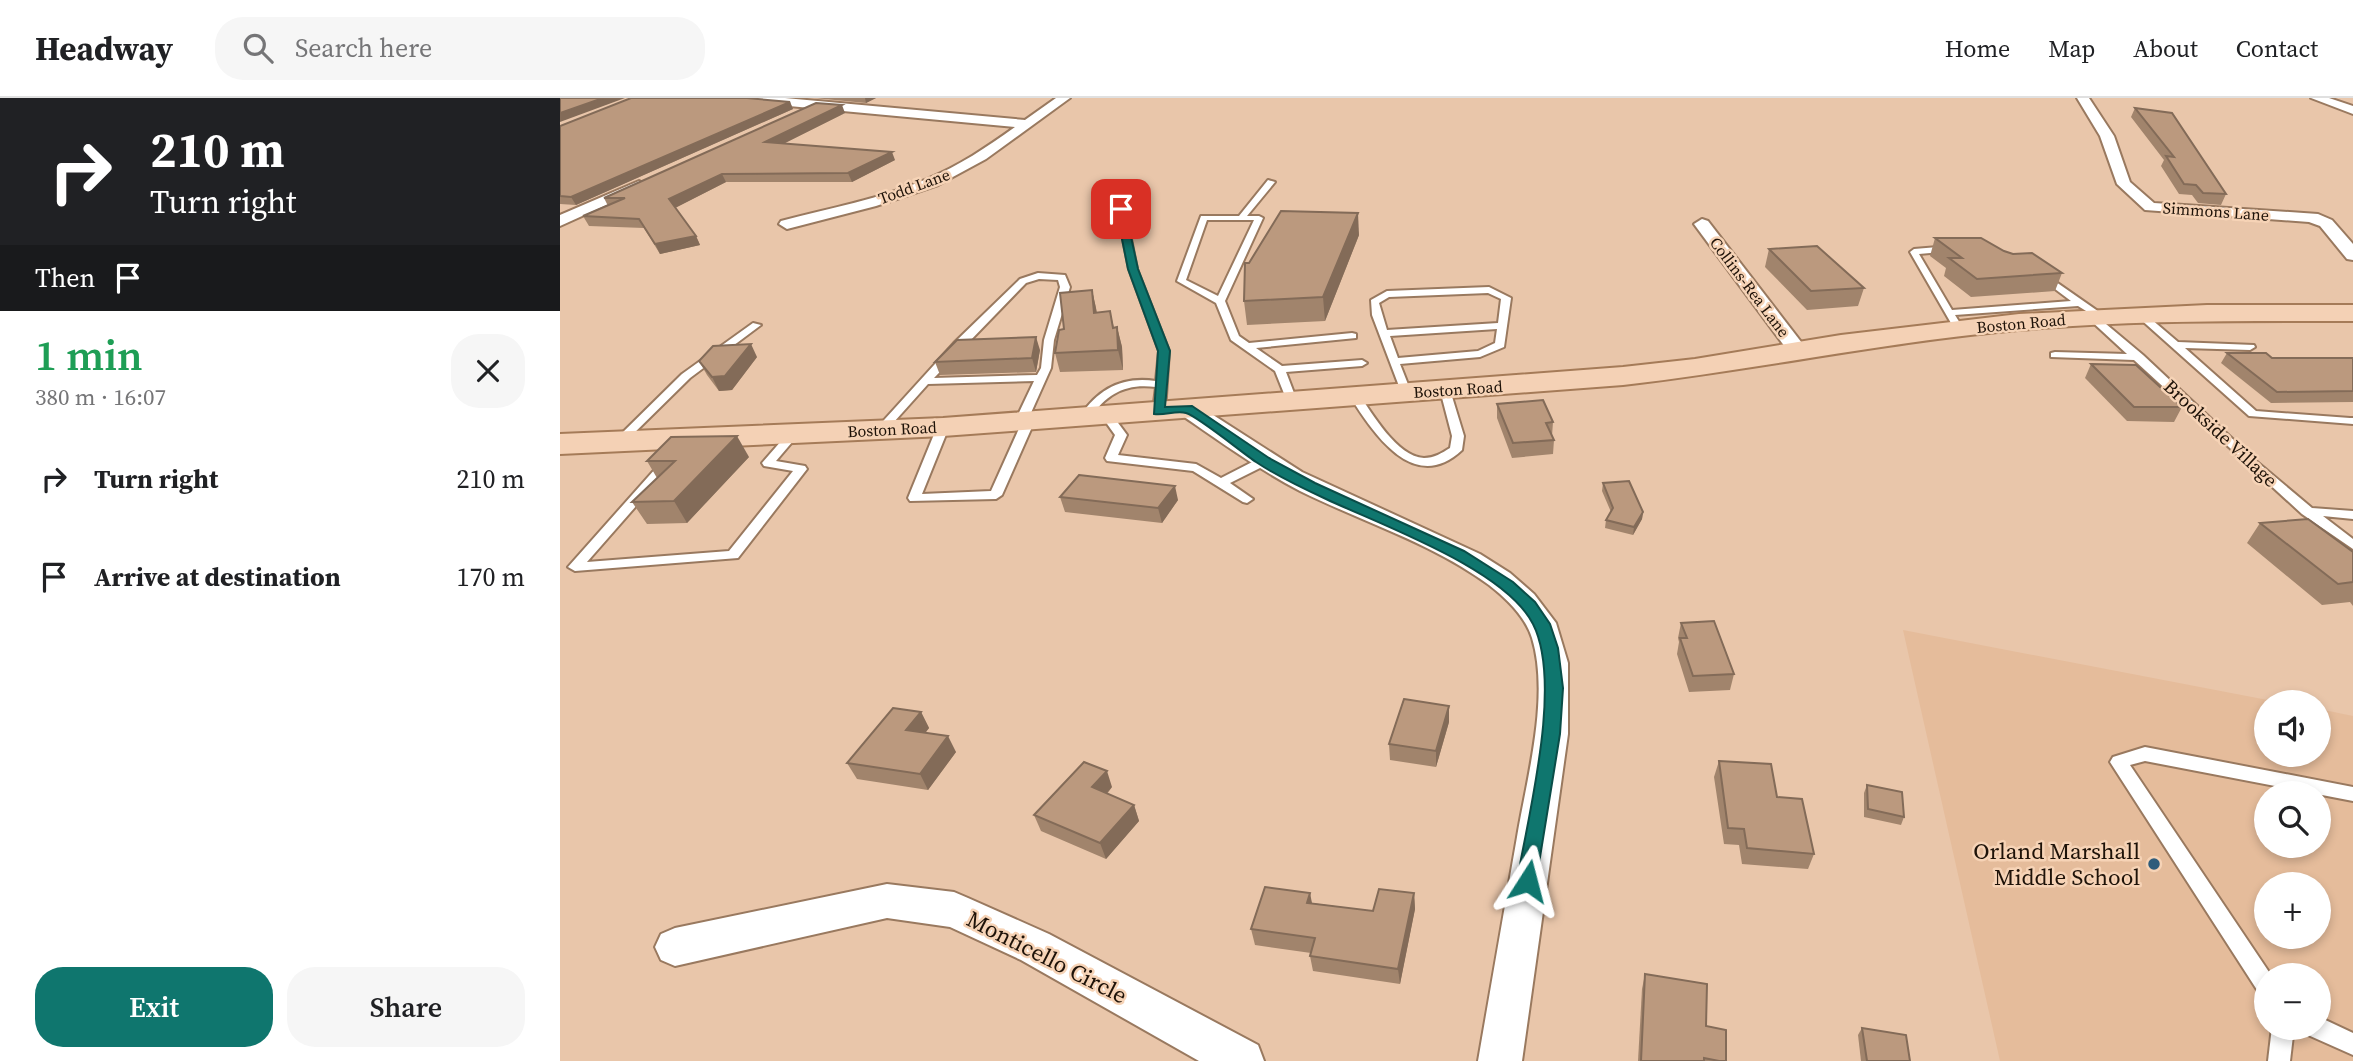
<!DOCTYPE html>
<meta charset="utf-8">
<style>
body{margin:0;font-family:"Source Serif 4",serif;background:#f6f6f6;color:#202124;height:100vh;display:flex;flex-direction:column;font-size:26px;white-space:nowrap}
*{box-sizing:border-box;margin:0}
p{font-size:23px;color:#757577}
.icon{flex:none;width:38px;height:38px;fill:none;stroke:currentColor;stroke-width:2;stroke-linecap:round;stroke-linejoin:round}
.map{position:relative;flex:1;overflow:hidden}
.details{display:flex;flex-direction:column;background:#fff;width:560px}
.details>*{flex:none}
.banner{background:#202124;color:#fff;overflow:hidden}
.controls{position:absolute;left:1694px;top:592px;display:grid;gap:14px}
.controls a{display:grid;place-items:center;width:77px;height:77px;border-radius:50%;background:#fff;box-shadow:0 4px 10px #0003;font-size:35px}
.pin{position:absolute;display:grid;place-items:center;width:60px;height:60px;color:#fff;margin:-30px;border-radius:14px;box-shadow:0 4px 10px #0006}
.me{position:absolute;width:77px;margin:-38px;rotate:9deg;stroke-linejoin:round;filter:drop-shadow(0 0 5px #0008)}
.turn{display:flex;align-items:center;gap:24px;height:147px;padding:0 35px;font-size:32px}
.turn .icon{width:91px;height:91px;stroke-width:2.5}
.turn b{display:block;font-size:49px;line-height:60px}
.then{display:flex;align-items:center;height:66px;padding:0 35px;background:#0003;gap:14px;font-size:26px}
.round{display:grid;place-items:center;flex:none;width:74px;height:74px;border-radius:28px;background:#f6f6f6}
.overview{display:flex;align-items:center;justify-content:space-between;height:119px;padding:0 35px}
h1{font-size:42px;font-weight:600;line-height:52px;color:#1e9e55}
.cta{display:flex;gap:14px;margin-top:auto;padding:14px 35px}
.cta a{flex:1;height:80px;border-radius:28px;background:#0f766e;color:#fff;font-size:28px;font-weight:600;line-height:80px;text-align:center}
.cta a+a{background:#f6f6f6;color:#202124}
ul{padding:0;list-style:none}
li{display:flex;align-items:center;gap:21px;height:98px;padding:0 35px}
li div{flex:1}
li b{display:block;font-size:26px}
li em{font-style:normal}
header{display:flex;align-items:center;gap:42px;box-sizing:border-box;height:98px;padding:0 35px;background:#fff;border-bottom:2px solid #e0e0e0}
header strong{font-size:33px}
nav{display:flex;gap:38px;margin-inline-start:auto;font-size:24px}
.search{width:490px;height:63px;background:#f6f6f6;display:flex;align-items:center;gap:18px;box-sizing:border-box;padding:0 24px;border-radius:28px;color:#757577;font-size:26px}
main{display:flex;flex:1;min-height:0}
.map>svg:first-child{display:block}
</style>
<header>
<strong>Headway</strong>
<div class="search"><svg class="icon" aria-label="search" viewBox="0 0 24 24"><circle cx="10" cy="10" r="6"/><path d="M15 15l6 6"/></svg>Search here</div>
<nav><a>Home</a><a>Map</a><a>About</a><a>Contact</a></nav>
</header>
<main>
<section class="details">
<div class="banner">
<div class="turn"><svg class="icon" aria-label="right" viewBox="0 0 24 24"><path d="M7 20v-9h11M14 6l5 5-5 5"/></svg><div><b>210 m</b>Turn right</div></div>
<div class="then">Then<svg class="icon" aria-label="arrive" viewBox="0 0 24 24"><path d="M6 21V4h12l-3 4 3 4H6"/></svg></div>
</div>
<div class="overview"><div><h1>1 min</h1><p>380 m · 16:07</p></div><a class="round"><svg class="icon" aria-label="close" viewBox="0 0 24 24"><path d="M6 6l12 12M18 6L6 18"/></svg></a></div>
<ul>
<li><svg class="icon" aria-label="right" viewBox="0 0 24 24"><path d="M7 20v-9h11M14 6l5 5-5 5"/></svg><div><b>Turn right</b></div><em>210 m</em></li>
<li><svg class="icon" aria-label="arrive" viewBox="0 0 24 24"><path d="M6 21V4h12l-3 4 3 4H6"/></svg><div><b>Arrive at destination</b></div><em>170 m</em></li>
</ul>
<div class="cta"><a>Exit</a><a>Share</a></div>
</section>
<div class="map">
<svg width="1793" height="963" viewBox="0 0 1793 963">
<rect width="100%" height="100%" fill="#e9c6aa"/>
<path fill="#e5bc9b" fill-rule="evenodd" d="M 1343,532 L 1718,604 L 1706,604 L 1706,656 L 1759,656 L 1759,611 L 1793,618 L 1793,963 L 1440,963 ZM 1706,695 L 1759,695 L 1759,747 L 1706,747 ZM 1706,786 L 1759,786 L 1759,838 L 1706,838 ZM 1706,877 L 1759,877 L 1759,929 L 1706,929 Z"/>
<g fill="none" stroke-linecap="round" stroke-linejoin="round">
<g stroke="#99795f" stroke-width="4">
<g id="service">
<path d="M 708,82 L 715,84 L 687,118 L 699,118 L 703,120 L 665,203 L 679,238 L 689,245 L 792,235 L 796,236 L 796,240 L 696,250 L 722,268 L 802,262 L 807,265 L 802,268 L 726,274 L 737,303 L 732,306 L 727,303 L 715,273 L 671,242 L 656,205 L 617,183 L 641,118 L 679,118 ZM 647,122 L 694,122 L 658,198 L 626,182 Z"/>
<path d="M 561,109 L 565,111 L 577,171 L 609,253 L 605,313 L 599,316 L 593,313 L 596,289 C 567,285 547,295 531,319 L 527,320 L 521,317 C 539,290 564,278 596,283 L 599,253 L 569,171 L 557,111 Z"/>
<polygon points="1390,148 1393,149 1393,153 1359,156 1392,212 1511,203 1479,179 1486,177 1542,216 1544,218 1540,221 1583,257 1696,363 1752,410 1793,413 1793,421 1763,418 1793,441 1793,451 1742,416 1574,262 1491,259 1491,255 1495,254 1567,256 1529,221 1527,219 1531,216 1518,208 1395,217 1403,230 1395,232 1350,154 1354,151"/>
<path d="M 478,175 L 505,177 L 510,189 L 494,242 L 491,270 L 470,317 L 476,320 L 442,397 L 436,401 L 350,403 L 348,400 L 377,329 L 383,326 L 389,329 L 362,396 L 431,393 L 462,324 L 456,321 L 474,283 L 368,286 L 325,334 L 321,335 L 315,332 L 394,245 L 460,181 ZM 479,181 L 498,182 L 500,189 L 484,242 L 481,270 L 477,277 L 374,280 L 466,185 Z"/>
<path d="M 929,189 L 951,200 L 944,249 L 920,259 L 840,266 L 851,294 L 846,297 L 842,296 L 812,217 L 811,202 L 827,193 ZM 928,195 L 941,201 L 938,225 L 827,232 L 819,205 L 829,199 ZM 937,231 L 935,245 L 918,253 L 838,260 L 830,238 Z"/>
<polygon points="1578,215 1584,215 1618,244 1694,247 1695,249 1690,252 1625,250 1696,313 1790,320 1793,320 1793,326 1689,318 1578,219"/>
<polygon points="193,225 201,227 130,280 66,343 58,343 58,339 122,276"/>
<path d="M 885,289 L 890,292 L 904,338 L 902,352 C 853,398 812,333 789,297 L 790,295 L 798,295 C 812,315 837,359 864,360 C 874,360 882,355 890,350 L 892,338 L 880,292 Z"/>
<polygon points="546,313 550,314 567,337 558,357 636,366 661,380 700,360 708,360 710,363 708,366 670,385 693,401 687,405 683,404 633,373 547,363 545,360 555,337 540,316"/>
<polygon points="233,333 239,336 216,363 245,368 247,371 178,460 15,473 8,469 104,361 108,360 114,364 112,367 27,464 169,453 233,373 204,368 202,365 229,334"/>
<polygon points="1585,649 1793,689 1793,703 1585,663 1570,667 1711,877 1706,877 1706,898 1699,895 1550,664 1553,659"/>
<polygon points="1759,919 1793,935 1793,957 1748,937 1745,929 1759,929"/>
<polygon points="1712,929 1734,929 1730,963 1708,963"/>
</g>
</g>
<g stroke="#99795f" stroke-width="4">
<g id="minor">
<path d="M 181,0 L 225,0 L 465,22 L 496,0 L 510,0 L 426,61 L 378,87 L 316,108 L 227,131 L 219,126 L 221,123 C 270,110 320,101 367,81 C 399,68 427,49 455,29 L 187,4 Z"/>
<polygon points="1517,0 1529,0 1554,38 1570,84 1594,105 1758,116 1772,122 1793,146 1793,162 1787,161 1760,128 1749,124 1585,112 1557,86 1540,38"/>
<polygon points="1751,0 1769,0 1793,8 1793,16"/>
<polygon points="79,83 86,87 84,90 0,128 0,117"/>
<polygon points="1142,121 1148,123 1245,249 1248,253 1245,257 1231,257 1134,126"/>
<path d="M 628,304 L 636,306 L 742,374 L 920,456 L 950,475 L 974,496 L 996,525 L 1008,565 L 1008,636 L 962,963 L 918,963 C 931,888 944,813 957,739 C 967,679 990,599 972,540 C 965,518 947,501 929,487 C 872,445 803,424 740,393 C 698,371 659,343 620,316 L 617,311 L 620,306 Z"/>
<polygon points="327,786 394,794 408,800 489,836 698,947 704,963 639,963 461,862 390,829 327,820 115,868 101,862 95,849 101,836 115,830"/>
</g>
</g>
<g stroke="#a57b58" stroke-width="4">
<path id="primary" d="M 1647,207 L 1793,207 L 1793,223 C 1682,223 1569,222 1458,232 C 1325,244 1195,272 1063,287 L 383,338 L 0,356 L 0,336 L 383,320 L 1063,269 L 1135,261 L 1281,237 L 1459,216 Z"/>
</g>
<use href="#service" fill="#fff" fill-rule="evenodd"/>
<use href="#minor" fill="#fff" fill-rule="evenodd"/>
<use href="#primary" fill="#f4d1b5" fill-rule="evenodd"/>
</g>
<g fill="#a1846c">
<polygon points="254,0 316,0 306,5"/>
<polygon points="230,4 233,11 16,107 0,106 0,28"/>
<polygon points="1575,10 1666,96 1661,107 1638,105 1632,97 1619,96 1601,68 1604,62 1571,19"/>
<polygon points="285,15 223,46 335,62 292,84 166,84 115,110 136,138 140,147 100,156 84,130 29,128 23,118 48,108 44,100"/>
<polygon points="799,137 765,223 687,227 684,203 689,165"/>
<polygon points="1375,140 1444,153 1502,175 1495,193 1411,199 1384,178 1386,170 1370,158"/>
<polygon points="1209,151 1304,190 1298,208 1247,212 1205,169"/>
<polygon points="532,192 537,215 550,213 554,230 557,229 562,249 563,272 500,274 495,255 504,231"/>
<polygon points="480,252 476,274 380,277 375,264"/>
<polygon points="1667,255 1712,260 1793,260 1793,304 1711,305 1661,265"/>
<polygon points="197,259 172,292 159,293 147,277 139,263"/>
<polygon points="1531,266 1622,309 1614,324 1567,323 1525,280"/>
<polygon points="937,306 993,324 992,338 994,342 993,356 952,360 937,320"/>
<polygon points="189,359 127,425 87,426 72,404 97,380 87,363"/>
<polygon points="1043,385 1083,414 1082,421 1073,437 1045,430 1046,422 1051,414 1042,393"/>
<polygon points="500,399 618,402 602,425 505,414"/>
<polygon points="1700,425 1793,454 1793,508 1790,504 1762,507 1687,445"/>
<polygon points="1121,525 1174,576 1170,592 1129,594 1117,556 1119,544 1118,540"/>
<polygon points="361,614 369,630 365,635 396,654 368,692 297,681 287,665"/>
<polygon points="889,624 876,669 830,662 829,646"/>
<polygon points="1159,663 1217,699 1254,756 1248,771 1182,766 1179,747 1164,746 1154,679"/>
<polygon points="1307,687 1344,719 1341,727 1304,719 1304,695"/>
<polygon points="552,689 547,696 574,707 579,723 546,761 481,733 474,717"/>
<polygon points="854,795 855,811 840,886 753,873 750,858 751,855 695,847 691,831 752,805 813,813"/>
<polygon points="1085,876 1146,928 1166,963 1078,963 1082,891"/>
<polygon points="1302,930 1350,963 1301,963 1298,937"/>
</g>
<g fill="#836b58">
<polygon points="43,0 65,0 0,24 0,15"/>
<polygon points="305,0 316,0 306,5"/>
<polygon points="230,4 233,11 16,107 11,99"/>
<polygon points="282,7 285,15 209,53 205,44"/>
<polygon points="332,54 335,62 292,84 288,75"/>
<polygon points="162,76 166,84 113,111 109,101"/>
<polygon points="798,115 799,137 765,223 763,199"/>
<polygon points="136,138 140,147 100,156 95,146"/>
<polygon points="532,192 536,210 539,234 534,215"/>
<polygon points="557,229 562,249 563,272 558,252"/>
<polygon points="476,239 480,252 476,274 472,260"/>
<polygon points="191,246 197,259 172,292 159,293 152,279"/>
<polygon points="177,338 189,359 127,425 114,403"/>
<polygon points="615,388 618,402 602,425 598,410"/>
<polygon points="1083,414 1082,421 1073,437 1074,429"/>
<polygon points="889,608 889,624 876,669 876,653"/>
<polygon points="361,614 369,630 355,648 346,632"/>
<polygon points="388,638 396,654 368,692 360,676"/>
<polygon points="547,673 552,689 538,705 532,689"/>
<polygon points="574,707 579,723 546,761 540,745"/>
<polygon points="750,795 753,810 747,805"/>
<polygon points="854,795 855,811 840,886 838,871"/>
</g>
<g fill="#bb997e" stroke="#836b58" stroke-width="2">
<polygon points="0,0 43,0 0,15"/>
<polygon points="71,0 187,0 230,4 11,99 0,98 0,28"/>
<polygon points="256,5 282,7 205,44 332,54 288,75 162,76 109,101 136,138 95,146 79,121 23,118 65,100 44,100"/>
<polygon points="1575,10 1612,15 1666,96 1643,95 1636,87 1624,86 1606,58 1614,59"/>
<polygon points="721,113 798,115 763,199 684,203 685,165 689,165"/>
<polygon points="1375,140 1421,140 1444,153 1453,156 1472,155 1502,175 1417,181 1389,160 1402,160"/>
<polygon points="1257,148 1304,190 1251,193 1209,151"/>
<polygon points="532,192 534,215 550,213 553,230 557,229 558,252 495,255 499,232 504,231 500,195"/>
<polygon points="476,239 472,260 375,264 397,242"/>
<polygon points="191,246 165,278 152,279 139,263 153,248"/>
<polygon points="1667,255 1706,255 1712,260 1793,260 1793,293 1717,294"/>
<polygon points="1531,266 1576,267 1622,309 1574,309"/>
<polygon points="983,302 993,324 986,325 994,342 953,345 937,306"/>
<polygon points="177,338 114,403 72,404 115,363 87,363 111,339"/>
<polygon points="519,377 615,388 598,410 500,399"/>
<polygon points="1069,383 1083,414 1074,429 1046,422 1053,410 1043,385"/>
<polygon points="1748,421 1793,454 1793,484 1778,486 1700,425"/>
<polygon points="1154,523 1174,576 1133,578 1120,540 1127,540 1121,525"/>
<polygon points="844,601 889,608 876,653 829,646"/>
<polygon points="333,610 361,614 346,632 388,638 360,676 287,665"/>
<polygon points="1159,663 1211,666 1217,699 1242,701 1254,756 1187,750 1184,731 1168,730"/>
<polygon points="524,664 547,673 532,689 574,707 540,745 474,717"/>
<polygon points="1307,687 1342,694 1344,719 1308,711"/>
<polygon points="705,789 750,795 747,805 813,813 819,791 854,795 838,871 750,858 755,840 691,831"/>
<polygon points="1085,876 1147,886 1146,928 1166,932 1166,963 1159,963 1144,960 1144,963 1081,963"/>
<polygon points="1302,930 1346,937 1350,963 1307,963"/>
</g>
<path fill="#0f766e" stroke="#0a4d48" stroke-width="2" d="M 561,109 L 565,111 L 578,171 L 610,253 L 605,309 L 632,308 L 709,360 L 755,385 L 904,453 L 953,484 L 975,504 L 990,526 L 998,550 L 1003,590 L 1000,636 L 975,790 L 968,793 L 960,790 L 957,783 C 968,718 1003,585 973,526 C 945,471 821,427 766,401 C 742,390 717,378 696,364 C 681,354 639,319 626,315 C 616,312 604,318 594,316 L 598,253 L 568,171 L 556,111 Z"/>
<circle fill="#2e5c7b" stroke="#f6d3b6" stroke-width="2.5" cx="1594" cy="766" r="7"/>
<g text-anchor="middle" stroke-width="5" stroke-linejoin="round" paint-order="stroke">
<g font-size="16" fill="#1e1208" stroke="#f6d3b6">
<text transform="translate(354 88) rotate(-20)" y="6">Todd Lane</text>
<text transform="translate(1656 113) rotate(4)" y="6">Simmons Lane</text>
<text transform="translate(1190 189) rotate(53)" y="6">Collins-Rea Lane</text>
<text transform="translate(1461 225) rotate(-5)" y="6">Boston Road</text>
<text transform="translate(898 291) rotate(-4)" y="6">Boston Road</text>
<text transform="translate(332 331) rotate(-3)" y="6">Boston Road</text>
</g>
<g font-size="19" fill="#1e1208" stroke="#f6d3b6">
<text transform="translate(1661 335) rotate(43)" y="7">Brookside Village</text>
</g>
<g font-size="23" fill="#1e1208" stroke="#f6d3b6" text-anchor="end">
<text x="1580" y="761">Orland Marshall<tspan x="1580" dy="26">Middle School</tspan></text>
</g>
<g font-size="23" fill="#1e1208" stroke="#f6d3b6">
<text transform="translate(487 859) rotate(27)" y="8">Monticello Circle</text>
</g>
</g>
</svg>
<div class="controls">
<a><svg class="icon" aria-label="sound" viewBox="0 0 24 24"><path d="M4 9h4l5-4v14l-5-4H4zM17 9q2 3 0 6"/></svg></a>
<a><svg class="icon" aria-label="search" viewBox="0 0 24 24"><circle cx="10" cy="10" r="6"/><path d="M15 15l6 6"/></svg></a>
<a>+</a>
<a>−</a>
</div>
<div class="pin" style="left:561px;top:111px;background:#d93025"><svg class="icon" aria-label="arrive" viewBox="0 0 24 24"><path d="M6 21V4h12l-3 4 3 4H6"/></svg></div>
<svg class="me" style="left:968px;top:783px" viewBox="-20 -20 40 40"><path d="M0-17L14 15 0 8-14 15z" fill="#0f766e" stroke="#fff" stroke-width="4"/></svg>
</div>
</main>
